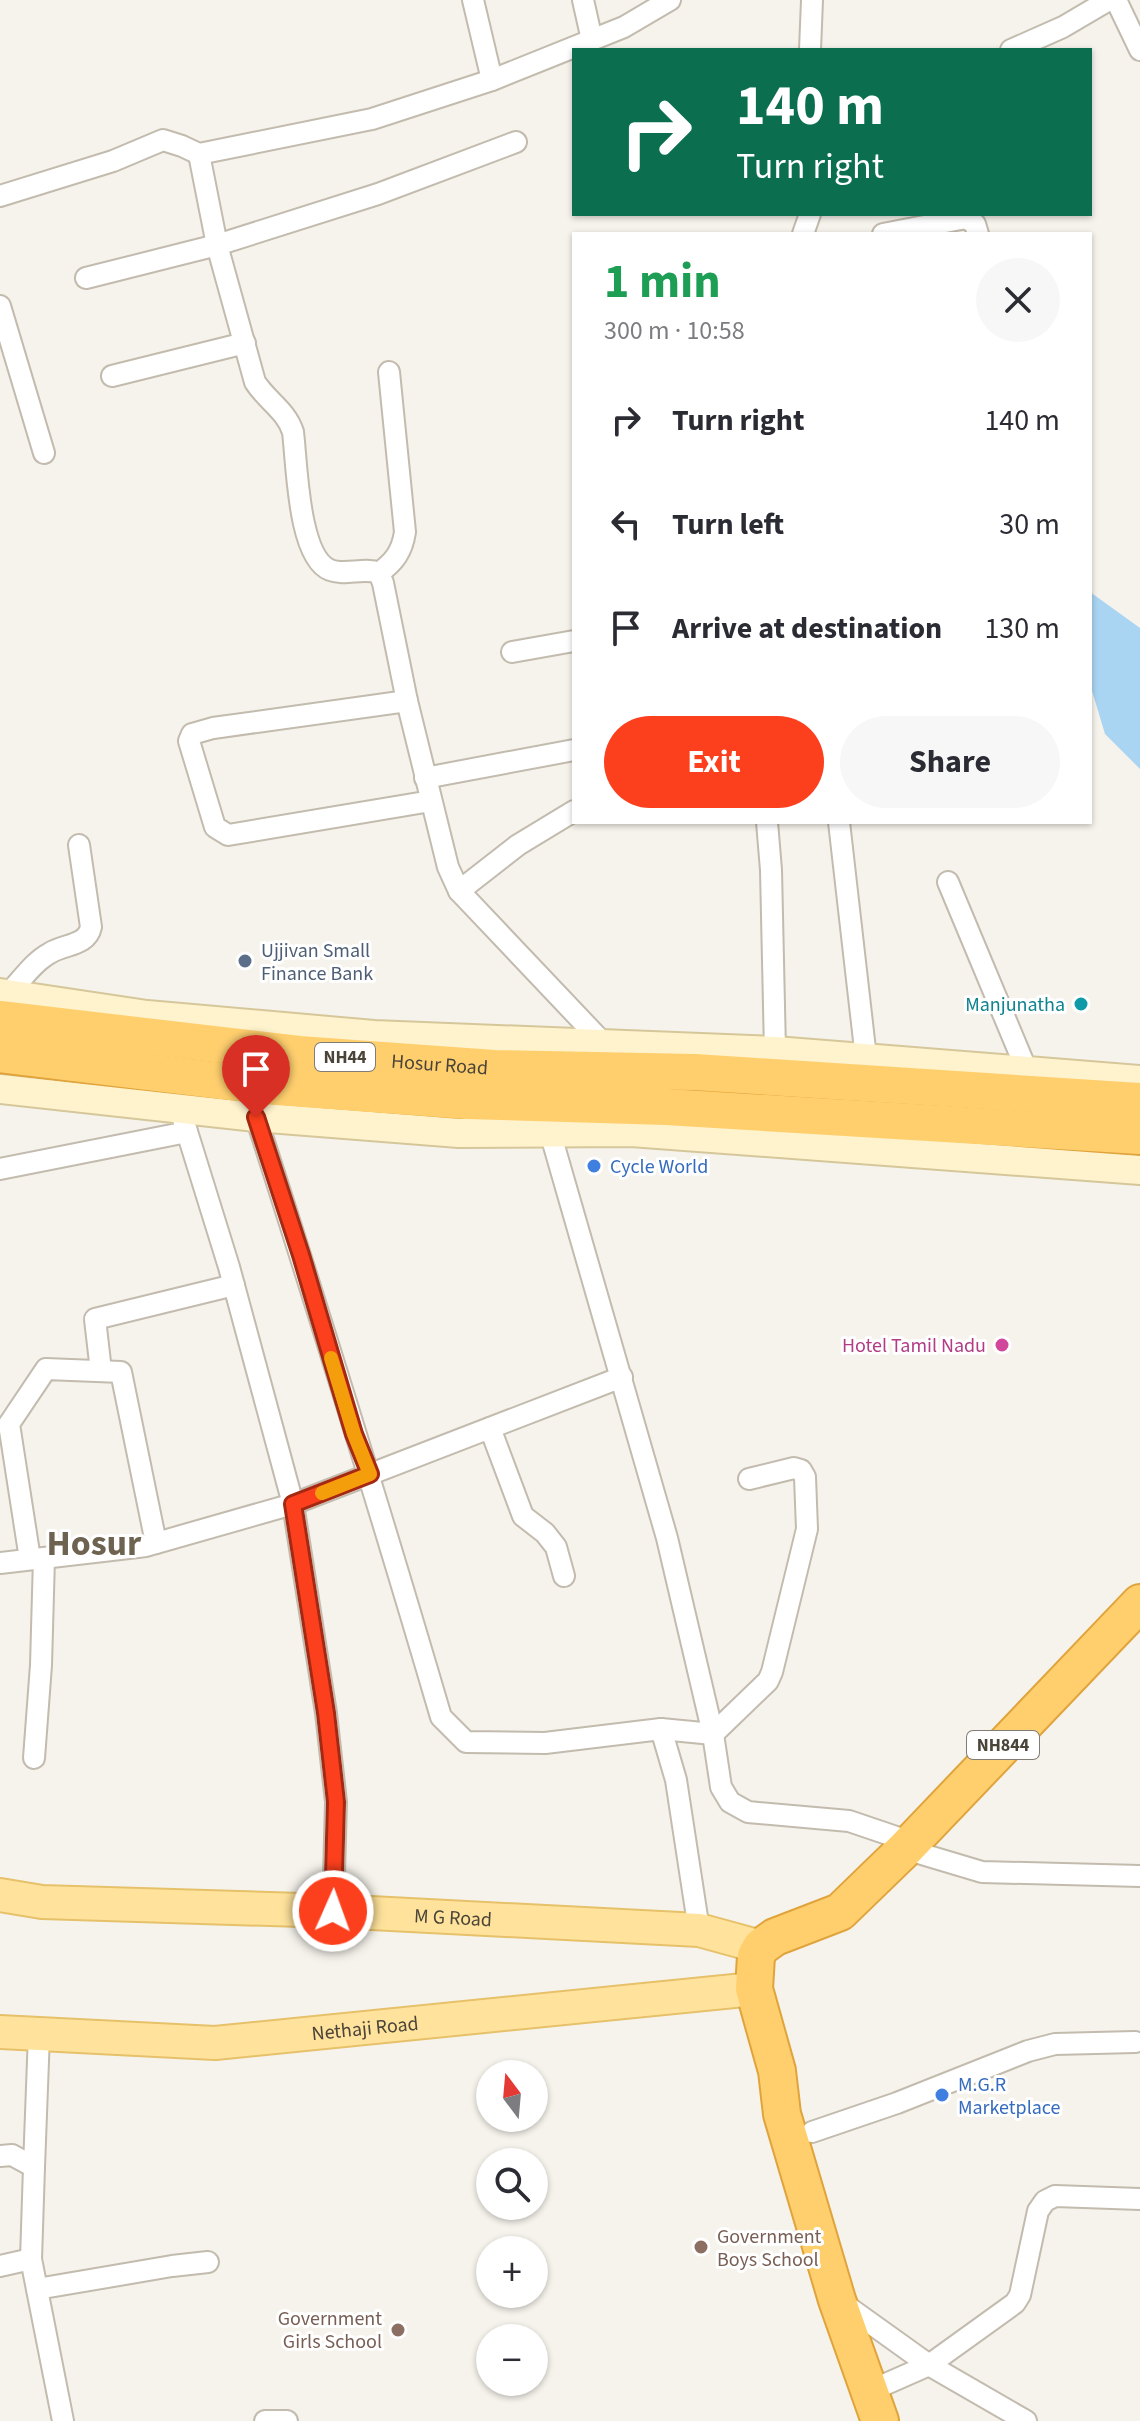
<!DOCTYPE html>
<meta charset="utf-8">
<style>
body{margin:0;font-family:"Source Sans 3",sans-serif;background:#f7f7f7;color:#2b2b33;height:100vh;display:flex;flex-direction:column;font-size:30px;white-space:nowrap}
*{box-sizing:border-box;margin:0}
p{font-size:26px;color:#7c7c81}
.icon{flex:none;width:44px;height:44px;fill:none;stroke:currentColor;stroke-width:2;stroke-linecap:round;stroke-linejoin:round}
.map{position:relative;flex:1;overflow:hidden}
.drawer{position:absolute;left:572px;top:232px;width:520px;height:592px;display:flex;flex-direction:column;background:#fff;border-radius:0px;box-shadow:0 2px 6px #0004}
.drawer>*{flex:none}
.top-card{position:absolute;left:572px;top:48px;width:520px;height:168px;border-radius:0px;box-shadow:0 2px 6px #0004;background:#0b6e4f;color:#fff;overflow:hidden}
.needle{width:52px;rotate:344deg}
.tools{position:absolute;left:476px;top:2060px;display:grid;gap:16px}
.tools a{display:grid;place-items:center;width:72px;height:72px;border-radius:50%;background:#fff;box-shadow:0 2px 6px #0004;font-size:40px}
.pin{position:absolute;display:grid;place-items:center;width:68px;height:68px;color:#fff;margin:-82px -34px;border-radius:50% 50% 50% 0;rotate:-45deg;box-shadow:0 0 8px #0007}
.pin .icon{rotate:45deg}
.me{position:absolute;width:88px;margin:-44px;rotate:2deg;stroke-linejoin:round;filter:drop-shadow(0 0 6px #0008)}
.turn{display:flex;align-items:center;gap:28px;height:168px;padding:0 32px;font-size:36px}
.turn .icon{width:104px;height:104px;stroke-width:2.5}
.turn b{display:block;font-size:56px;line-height:68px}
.round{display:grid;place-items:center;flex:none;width:84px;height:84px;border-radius:42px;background:#f7f7f7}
.head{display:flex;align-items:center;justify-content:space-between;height:136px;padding:0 32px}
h1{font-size:48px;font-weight:700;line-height:60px;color:#1e9e55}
.cta{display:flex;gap:16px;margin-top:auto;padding:16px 32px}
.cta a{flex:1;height:92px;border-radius:48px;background:#fc3f1d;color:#fff;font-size:32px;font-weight:700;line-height:92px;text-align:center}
.cta a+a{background:#f7f7f7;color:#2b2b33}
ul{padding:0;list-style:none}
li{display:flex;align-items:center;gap:24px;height:104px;padding:0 32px}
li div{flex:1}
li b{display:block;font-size:30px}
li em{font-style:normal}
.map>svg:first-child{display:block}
</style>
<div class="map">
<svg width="1140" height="2421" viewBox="0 0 1140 2421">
<rect width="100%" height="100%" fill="#f6f3ec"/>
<polygon fill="#a9d4f2" points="1090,592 1140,628 1140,769 1105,734 1090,684"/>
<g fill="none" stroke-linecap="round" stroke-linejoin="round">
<g stroke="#c2bbae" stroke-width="24">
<g id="street">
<polyline points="473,0 492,80"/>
<polyline points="583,0 592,40"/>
<polyline points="1116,0 1140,50"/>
<polyline points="810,50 812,0"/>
<polyline points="1011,50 1063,27 1109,0"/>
<path d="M 199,154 L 217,245 L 255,382 C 267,401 286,410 293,432 C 297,464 298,557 330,570 C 345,576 364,567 379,573 L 383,583 L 407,701 L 448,867 L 459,891 L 604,1044"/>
<polyline points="0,196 113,161 163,140 182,146 199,154 372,119 492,80 624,27 670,0"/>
<polyline points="803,234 810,214"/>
<polyline points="883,234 966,218 975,224 978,234"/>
<polyline points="86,278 217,245 378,194 516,142"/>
<polyline points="0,306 44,453"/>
<polyline points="112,376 245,343"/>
<path d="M 379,573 C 394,562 402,552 405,532 L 389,372"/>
<polyline points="512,652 574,641"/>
<polyline points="407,701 213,728 192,734 189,741 215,827 228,835 431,801"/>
<polyline points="425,778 574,750"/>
<polyline points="767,822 771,870 775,1051"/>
<polyline points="839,822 866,1058"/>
<polyline points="948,882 1027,1071"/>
<polyline points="459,891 518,845 574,811"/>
<path d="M 8,994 C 21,981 33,962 50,953 C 64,944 87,946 91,927 L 79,845"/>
<polyline points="180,1109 229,1267 293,1504 326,1713 336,1802 333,1911"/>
<path d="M 256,1117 C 320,1316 382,1516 441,1717 L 466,1742 L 545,1743 L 661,1729 L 676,1780 L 699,1930"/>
<polyline points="550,1132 667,1538 713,1734 721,1787 730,1802 748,1812 849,1821 911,1842"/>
<polyline points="0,1169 187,1132"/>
<polyline points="101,1371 95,1319 234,1285"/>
<polyline points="490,1428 523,1516 545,1533 556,1547 564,1576"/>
<polyline points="30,1559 9,1424 46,1369 121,1372 156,1543"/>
<polyline points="0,1563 146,1546 293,1504 622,1377"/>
<polyline points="661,1729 713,1734 768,1681 772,1672 807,1529 805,1477 801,1470 794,1468 749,1479"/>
<polyline points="34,1758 41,1665 44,1558"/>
<polyline points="905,1849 982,1872 1140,1876"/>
<polyline points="812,2132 897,2103 1028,2051 1055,2044 1135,2042"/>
<polyline points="0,2156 12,2155 34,2167 31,2259 63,2421"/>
<polyline points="34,2167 39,2034"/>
<polyline points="0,2266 31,2259"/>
<polyline points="37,2289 172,2266 208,2262"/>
<polyline points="841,2302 929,2365 1026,2421"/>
<polyline points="870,2391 929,2365 1015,2303 1020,2295 1038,2211 1045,2201 1055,2196 1140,2199"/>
<polyline points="265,2421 287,2421"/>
</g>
</g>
<g stroke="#d6c79b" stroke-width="32">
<g id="secondary">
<polyline points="0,993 147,1015 374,1035 775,1051 1140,1080"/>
<polyline points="0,1089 256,1117 459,1133 631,1132 1140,1170"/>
</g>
</g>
<g stroke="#e6c16a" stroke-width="36">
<g id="primary">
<path id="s1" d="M 0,1895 L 42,1902 L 333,1911 L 699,1930 L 761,1947"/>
<path id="s2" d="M 0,2032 L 215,2043 L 754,1989"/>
</g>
</g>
<g stroke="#e0a43c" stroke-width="40">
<g id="highway">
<path id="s3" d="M 0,1019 L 299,1054 L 494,1068 L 695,1072 L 1140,1101"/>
<polyline points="0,1054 264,1086 467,1101 666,1107 1140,1136"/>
<polyline points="880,2421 837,2300 782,2114 777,2071 754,1989 756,1956 761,1947 775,1937 840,1912 905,1849 1140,1603"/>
</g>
</g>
<use href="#street" stroke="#fff" stroke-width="20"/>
<use href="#secondary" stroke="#fff3cd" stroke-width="28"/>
<use href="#primary" stroke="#ffe39c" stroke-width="32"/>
<use href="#highway" stroke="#ffcf6e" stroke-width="36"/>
</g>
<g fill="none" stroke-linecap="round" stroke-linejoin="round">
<g stroke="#a42913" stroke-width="20">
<polyline id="route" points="256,1117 301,1255 354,1434 370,1474 293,1504 326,1713 336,1802 333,1911"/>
</g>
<use href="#route" stroke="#fc3f1d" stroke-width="14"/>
<polyline stroke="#f59e0b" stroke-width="14" points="322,1493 370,1474 354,1434 331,1358"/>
</g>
<circle fill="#5c6f8a" stroke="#fff" stroke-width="3" cx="245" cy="961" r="8"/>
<circle fill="#0f9aa8" stroke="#fff" stroke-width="3" cx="1081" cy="1004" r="8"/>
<g fill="#3f7fe0" stroke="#fff" stroke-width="3">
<circle cx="594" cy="1166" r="8"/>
<circle cx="942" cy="2095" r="8"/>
</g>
<circle fill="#d1479c" stroke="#fff" stroke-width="3" cx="1002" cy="1345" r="8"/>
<g fill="#8d6e63" stroke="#fff" stroke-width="3">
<circle cx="701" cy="2247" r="8"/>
<circle cx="398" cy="2330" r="8"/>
</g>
<g text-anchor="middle" stroke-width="6" stroke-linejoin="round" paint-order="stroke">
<g fill="#fff" stroke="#817c74" stroke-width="2">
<rect x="315" y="1043" width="60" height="28" rx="6"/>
<rect x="967" y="1731" width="72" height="28" rx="6"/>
</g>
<g font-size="18" font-weight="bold" fill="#4b4439">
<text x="345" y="1063">NH44</text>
<text x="1003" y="1751">NH844</text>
</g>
<g font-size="20" fill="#4e5e75" stroke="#fff" text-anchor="start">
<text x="261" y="957">Ujjivan Small<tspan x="261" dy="23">Finance Bank</tspan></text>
</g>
<g font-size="20" fill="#0d838f" stroke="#fff" text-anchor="end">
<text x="1065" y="1011">Manjunatha</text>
</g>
<g font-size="20" fill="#4b4439" stroke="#fff">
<text dy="7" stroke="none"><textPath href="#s3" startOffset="442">Hosur Road</textPath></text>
<text dy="7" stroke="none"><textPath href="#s1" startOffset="454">M G Road</textPath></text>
<text dy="7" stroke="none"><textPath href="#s2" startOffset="366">Nethaji Road</textPath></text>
</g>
<g font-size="20" fill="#366cbe" stroke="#fff" text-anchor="start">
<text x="610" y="1173">Cycle World</text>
<text x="958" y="2091">M.G.R<tspan x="958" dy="23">Marketplace</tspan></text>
</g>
<g font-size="20" fill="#b23c85" stroke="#fff" text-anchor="end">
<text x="986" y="1352">Hotel Tamil Nadu</text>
</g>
<g font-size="20" fill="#785e54" stroke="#fff" text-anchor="start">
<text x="717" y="2243">Government<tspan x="717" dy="23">Boys School</tspan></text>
<text x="382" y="2325" text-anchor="end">Government<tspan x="382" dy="23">Girls School</tspan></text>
</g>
<g font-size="36" font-weight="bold" fill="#6e6250" stroke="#fff">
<text x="94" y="1555">Hosur</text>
</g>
</g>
</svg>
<div class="tools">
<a><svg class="needle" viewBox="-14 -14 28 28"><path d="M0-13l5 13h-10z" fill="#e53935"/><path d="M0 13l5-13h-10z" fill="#7c7c81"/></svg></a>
<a><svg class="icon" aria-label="search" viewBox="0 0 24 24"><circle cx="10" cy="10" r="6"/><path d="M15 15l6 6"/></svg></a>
<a>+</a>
<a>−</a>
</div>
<div class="pin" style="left:256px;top:1117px;background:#d93025"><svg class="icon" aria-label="arrive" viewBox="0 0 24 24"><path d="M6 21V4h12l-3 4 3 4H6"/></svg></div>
<svg class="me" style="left:333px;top:1911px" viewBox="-20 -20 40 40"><circle r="17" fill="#fc3f1d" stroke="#fff" stroke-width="3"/><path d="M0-11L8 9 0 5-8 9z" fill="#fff"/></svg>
<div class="top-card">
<div class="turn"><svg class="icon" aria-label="right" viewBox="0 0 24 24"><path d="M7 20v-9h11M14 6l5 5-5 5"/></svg><div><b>140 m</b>Turn right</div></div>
</div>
<section class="drawer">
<div class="head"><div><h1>1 min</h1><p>300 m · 10:58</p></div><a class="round"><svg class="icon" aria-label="close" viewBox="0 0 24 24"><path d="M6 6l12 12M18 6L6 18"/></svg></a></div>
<ul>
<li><svg class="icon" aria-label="right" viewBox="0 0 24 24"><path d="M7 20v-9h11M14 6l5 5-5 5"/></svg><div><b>Turn right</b></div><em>140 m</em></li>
<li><svg class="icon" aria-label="left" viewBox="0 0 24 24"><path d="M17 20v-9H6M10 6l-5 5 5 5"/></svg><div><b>Turn left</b></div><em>30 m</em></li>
<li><svg class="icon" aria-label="arrive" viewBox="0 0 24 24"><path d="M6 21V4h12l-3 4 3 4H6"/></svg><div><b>Arrive at destination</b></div><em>130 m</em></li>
</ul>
<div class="cta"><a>Exit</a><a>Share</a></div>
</section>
</div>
